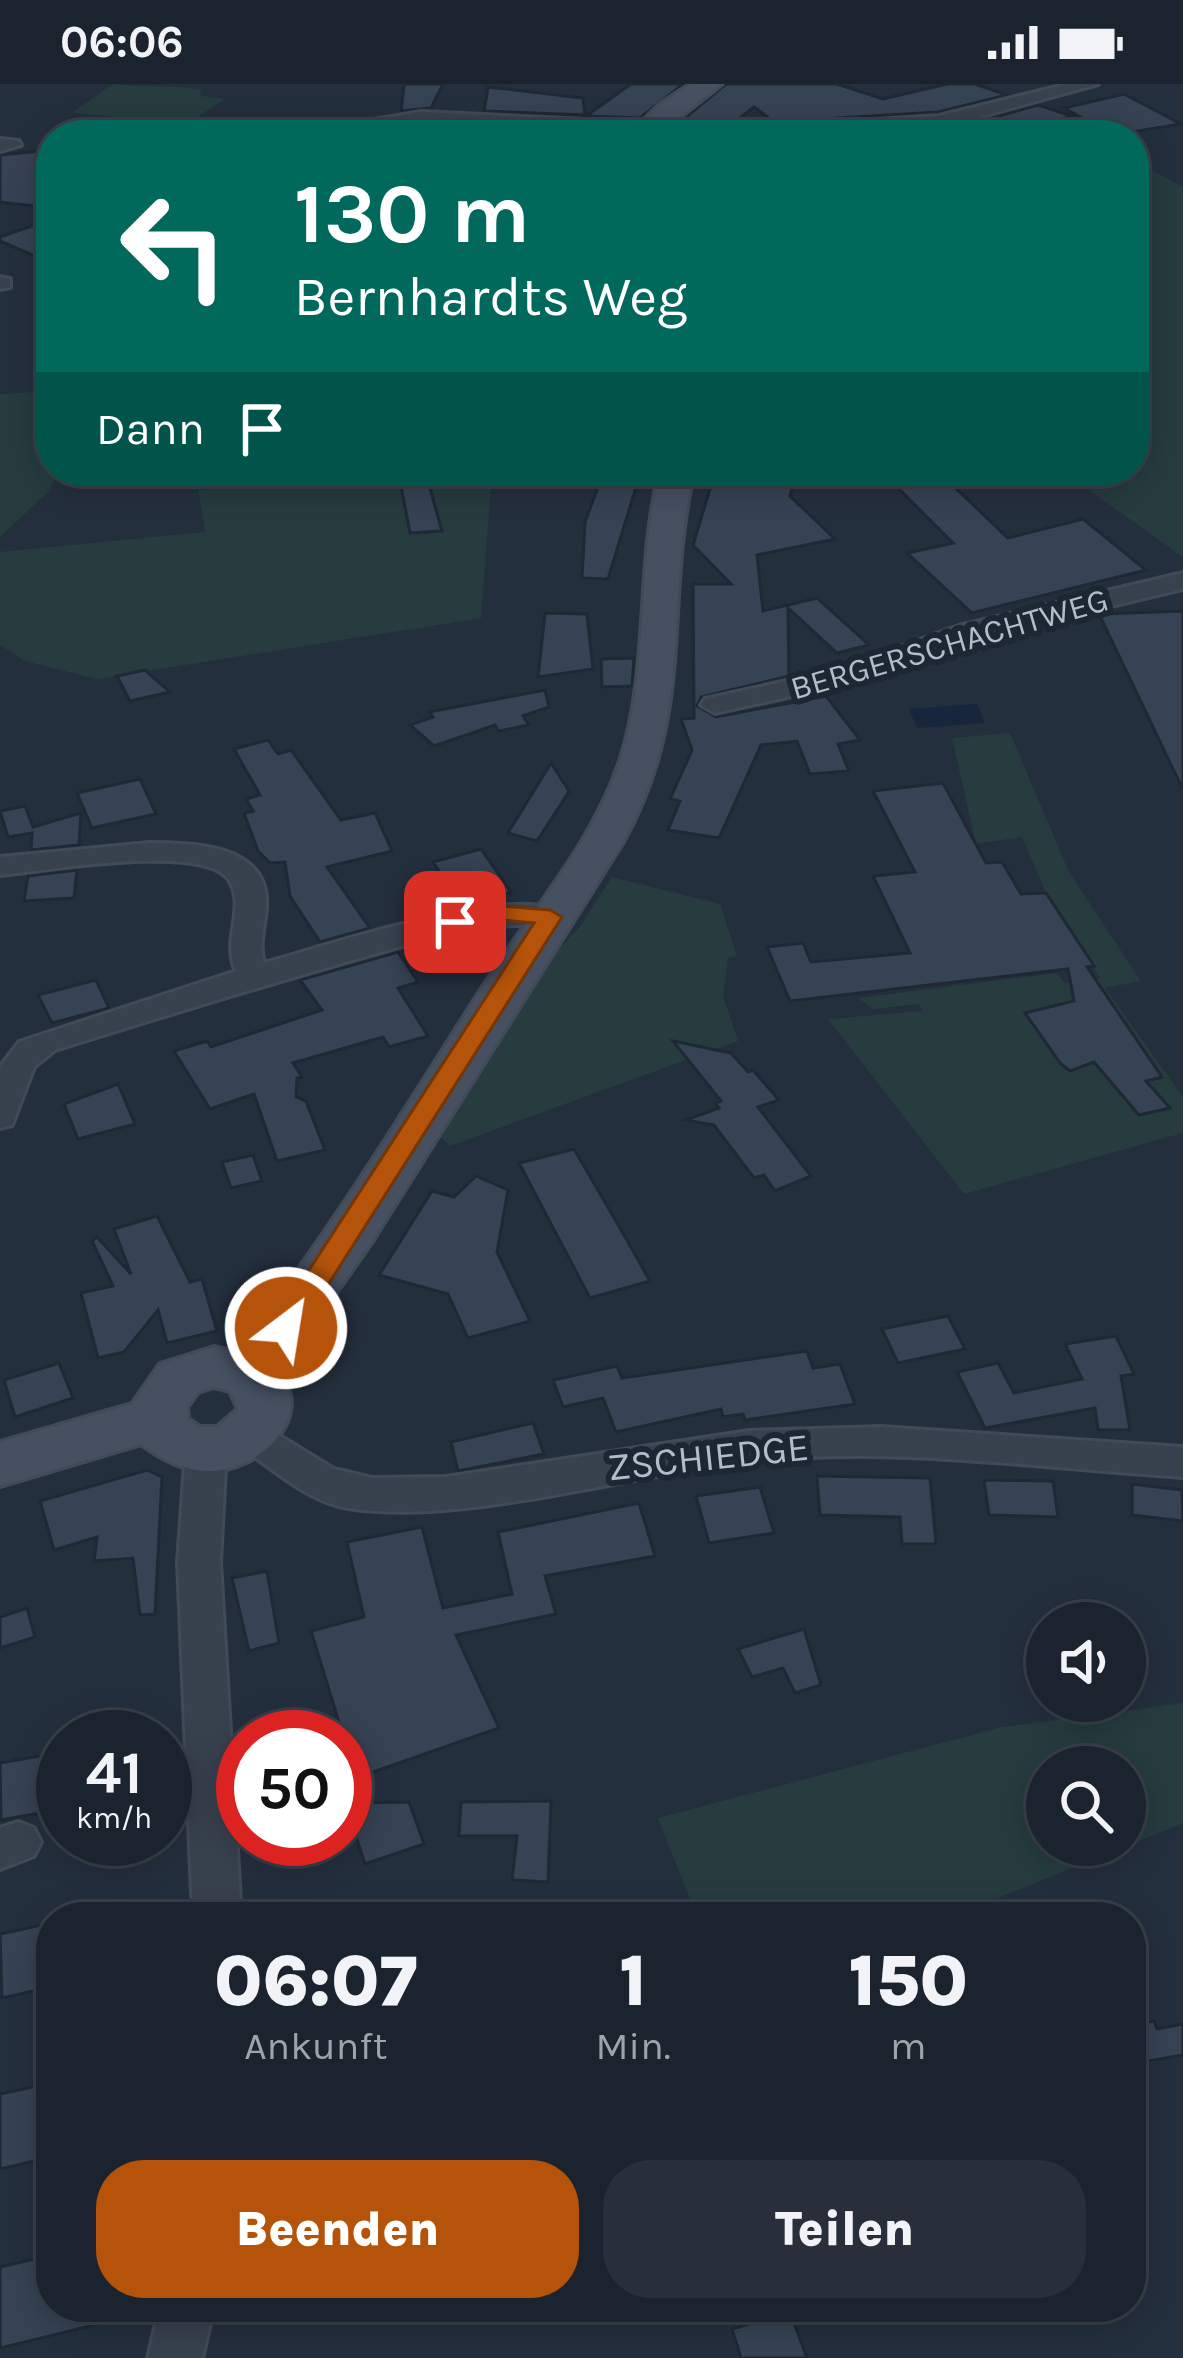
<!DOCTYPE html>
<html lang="de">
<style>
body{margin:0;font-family:Karla,sans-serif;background:#282f3a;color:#f1f3f6;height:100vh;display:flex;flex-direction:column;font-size:45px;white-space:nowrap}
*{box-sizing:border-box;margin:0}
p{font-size:39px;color:#a0a4aa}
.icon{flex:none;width:66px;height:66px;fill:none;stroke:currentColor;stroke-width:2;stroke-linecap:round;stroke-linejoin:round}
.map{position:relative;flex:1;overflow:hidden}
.details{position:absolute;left:36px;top:1818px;width:1110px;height:420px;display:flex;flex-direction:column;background:#1b232e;border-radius:48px;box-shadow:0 6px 30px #0003,0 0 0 3px #39404a}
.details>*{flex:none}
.banner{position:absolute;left:36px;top:36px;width:1113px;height:366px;border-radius:48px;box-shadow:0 6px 30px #0003,0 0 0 3px #39404a;background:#00695c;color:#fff;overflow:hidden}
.buttons{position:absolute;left:1026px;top:1518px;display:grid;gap:24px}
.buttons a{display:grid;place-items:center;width:120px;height:120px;border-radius:50%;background:#1b232e;box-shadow:0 6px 30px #0003,0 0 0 3px #39404a;font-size:60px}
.speed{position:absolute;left:36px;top:1626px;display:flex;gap:24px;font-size:60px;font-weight:700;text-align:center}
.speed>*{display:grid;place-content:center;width:156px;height:156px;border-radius:50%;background:#1b232e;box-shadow:0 6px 30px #0003,0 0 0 3px #39404a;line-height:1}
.speed small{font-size:30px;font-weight:400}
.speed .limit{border:18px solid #d22;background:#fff;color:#111}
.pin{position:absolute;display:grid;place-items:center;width:102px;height:102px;color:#fff;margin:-51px;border-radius:24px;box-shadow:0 6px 18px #0006}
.me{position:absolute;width:132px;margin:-66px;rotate:31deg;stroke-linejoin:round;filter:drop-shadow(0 0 9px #0008)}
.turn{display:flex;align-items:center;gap:42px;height:252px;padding:0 60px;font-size:54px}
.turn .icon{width:156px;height:156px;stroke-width:2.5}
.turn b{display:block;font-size:84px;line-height:102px}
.then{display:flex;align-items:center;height:114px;padding:0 60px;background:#0003;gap:24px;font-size:45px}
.eta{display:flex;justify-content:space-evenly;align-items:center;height:204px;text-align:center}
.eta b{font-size:72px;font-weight:800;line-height:84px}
.button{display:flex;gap:24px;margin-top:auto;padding:24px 60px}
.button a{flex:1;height:138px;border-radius:48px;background:#b45309;color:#fff;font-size:48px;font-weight:800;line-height:138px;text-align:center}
.button a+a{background:#282f3a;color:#f1f3f6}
.status{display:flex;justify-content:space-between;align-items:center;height:84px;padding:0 60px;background:#1b232e;direction:ltr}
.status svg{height:33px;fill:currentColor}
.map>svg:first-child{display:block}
</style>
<div class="status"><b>06:06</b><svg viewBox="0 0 49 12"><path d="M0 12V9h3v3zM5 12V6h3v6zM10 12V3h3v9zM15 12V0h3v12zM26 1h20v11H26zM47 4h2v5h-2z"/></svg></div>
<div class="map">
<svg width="1183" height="2274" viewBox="0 0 1183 2274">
<rect width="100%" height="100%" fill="#242f3e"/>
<g fill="#263c3f" fill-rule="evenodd">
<path d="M 113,0 C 144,4 170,0 200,6 L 201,12 L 225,15 L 188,39 L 72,29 Z"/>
<polygon points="1134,77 1183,103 1183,473 1079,399 1070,387 1134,387"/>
<polygon points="51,307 51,387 60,387 49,407 0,453 0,310"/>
<polygon points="407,387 492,387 481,534 97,595 25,577 0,561 0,468 205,448 198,406"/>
<polygon points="1010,649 1069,788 1141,897 1105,904 1183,1013 1183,1049 964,1110 828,935 923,927 919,920 873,925 858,914 1056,889 1065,899 1100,894 1046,809 1022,753 976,760 952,654"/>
<polygon points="612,793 720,820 737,872 728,874 723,912 738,957 450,1062 436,1048 538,887 579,844"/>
<path d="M 1183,1619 L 1183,1739 L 952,1833 L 697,1833 L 658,1734 L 1002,1643 ZM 1047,1683 L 1125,1683 L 1125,1761 L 1047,1761 Z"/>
</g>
<polygon fill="#17263c" points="977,620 985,639 917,644 909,625"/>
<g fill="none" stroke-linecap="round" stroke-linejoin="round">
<polyline stroke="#17263c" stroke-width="6" points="954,30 993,12"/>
</g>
<g fill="#364354" stroke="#1f2835" stroke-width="3">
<polygon points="404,0 443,0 431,24 401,27"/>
<polygon points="631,0 683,0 640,34 586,32"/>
<polygon points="726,0 837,0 883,15 947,0 975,0 1007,11 938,28 774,38 754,23 732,40 708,48 675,42"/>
<polygon points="488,3 583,14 585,31 484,27"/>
<polygon points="1124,10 1181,40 1113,51 1064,24"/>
<polygon points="1038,21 1072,32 1006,51 861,51 939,49"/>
<polygon points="51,66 51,124 0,118 0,71"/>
<polygon points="51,135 51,179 0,157 0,153"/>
<polygon points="604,387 641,387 608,495 582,494 585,438"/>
<polygon points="426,390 442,447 410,449 399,392"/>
<polygon points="945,394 1008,454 1083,435 1146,486 972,529 907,469 953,459 897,403"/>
<polygon points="713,395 793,402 790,412 835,455 757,471 763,527 817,514 869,561 837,569 788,524 789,592 701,613 697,622 716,633 826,612 860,656 838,660 849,687 810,690 797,657 761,661 719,754 668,746 680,717 670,715 692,666 681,635 694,634 693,500 731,500 693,461"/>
<polygon points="1183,527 1183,706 1099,530"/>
<polygon points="545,529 587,530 593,585 538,593"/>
<polygon points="634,574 632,602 602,603 601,575"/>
<polygon points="145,586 170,608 130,617 117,592"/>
<polygon points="545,606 549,623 523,632 529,641 499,647 495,641 434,662 410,641 433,633 429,628"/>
<polygon points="268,656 278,670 291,666 341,736 375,729 392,767 327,783 370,844 320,858 290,812 285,778 270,779 258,767 244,729 253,727 246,715 260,711 234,665"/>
<polygon points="551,679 569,707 563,717 537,757 508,749"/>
<polygon points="140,695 156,730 92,744 77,709"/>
<polygon points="943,699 986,779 1002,778 1021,810 1046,809 1094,882 1087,883 1162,993 1146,997 1170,1024 1139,1031 1094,978 1070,987 1061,980 1025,929 1074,917 1068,885 790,917 767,863 803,859 811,878 910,869 873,792 915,788 873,707"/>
<polygon points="25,722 33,743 81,729 79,761 31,766 32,749 8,753 0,727"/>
<polygon points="481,765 511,808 462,821 433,778"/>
<polygon points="77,786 74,814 24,817 28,792"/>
<polygon points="398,868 418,898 398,904 428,952 389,963 383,953 293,979 302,993 297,994 296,1013 306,1017 325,1066 277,1077 254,1010 210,1025 174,967 207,957 211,963 322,926 300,896"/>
<polygon points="96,896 109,924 52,939 38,911"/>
<polygon points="673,957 731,969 748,988 753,986 779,1016 758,1023 811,1092 775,1107 764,1091 754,1094 714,1041 686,1036 719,1024 715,1019 721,1017"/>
<polygon points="118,1000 135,1040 78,1055 64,1020"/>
<polygon points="574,1065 624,1151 650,1197 590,1214 519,1079"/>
<polygon points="253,1071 262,1097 231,1104 222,1078"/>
<polygon points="476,1092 508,1106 497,1168 530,1237 468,1254 448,1210 379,1191 432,1107 454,1113"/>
<polygon points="157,1132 190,1198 202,1195 217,1247 167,1259 158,1226 124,1268 98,1274 81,1209 113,1202 92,1157 97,1153 131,1190 114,1145"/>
<polygon points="948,1232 965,1265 898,1279 882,1245"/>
<polygon points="1116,1252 1134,1290 1121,1292 1130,1346 1098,1346 1095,1324 985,1344 957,1288 998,1279 1014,1309 1082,1295 1065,1260"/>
<polygon points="807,1267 813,1284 840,1280 855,1320 745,1336 743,1330 723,1333 721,1325 616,1348 603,1314 563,1323 553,1296 617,1282 622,1294"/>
<polygon points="59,1279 73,1314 15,1333 4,1296"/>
<polygon points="533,1339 544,1370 458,1387 451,1358"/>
<polygon points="147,1386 162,1393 155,1530 140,1531 133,1474 94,1477 97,1453 54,1466 40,1417"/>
<polygon points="817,1392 930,1394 936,1460 902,1460 900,1433 820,1431"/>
<polygon points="984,1396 1053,1397 1058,1433 989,1431"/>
<polygon points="1132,1400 1182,1406 1183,1437 1132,1431"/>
<polygon points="760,1403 774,1449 709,1459 696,1412"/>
<polygon points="639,1419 655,1472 545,1492 556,1530 456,1551 499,1644 356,1694 311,1547 364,1533 347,1458 422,1443 443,1524 512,1510 498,1448"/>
<polygon points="267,1487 279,1559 249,1567 232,1494"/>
<polygon points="27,1524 35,1553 0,1564 0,1533"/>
<polygon points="804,1545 821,1601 795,1609 783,1584 752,1593 738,1565"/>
<polygon points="63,1668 63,1725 1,1736 0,1679"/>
<polygon points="551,1717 548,1798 512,1796 517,1752 459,1752 461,1718"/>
<polygon points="409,1718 424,1760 365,1780 345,1719"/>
<polygon points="51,1839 51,1903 2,1914 0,1850"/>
<polygon points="1154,1937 1157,1945 1183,1940 1183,1971 1131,1980 1131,1941"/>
<polygon points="51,1999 51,2073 0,2085 0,2010"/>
<polygon points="51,2171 51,2223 121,2223 123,2234 0,2264 0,2183"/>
<polygon points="790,2228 807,2274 741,2274 732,2245"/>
</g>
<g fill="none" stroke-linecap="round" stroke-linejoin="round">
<g stroke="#414a57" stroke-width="6">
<g id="minor">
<polygon points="1068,0 1098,0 939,44 720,51 729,45 939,32"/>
<polygon points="421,28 647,39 656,45 647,51 487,38 291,50"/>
<polygon points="0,55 19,57 21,61 0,67"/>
<polygon points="0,193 10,195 10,203 0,205"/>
<polygon points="1183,489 1183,505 977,554 850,599 715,629 701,621 705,615 832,587 959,542"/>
<path d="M 149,759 C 193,759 270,760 266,823 C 265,844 258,859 264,879 C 317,865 530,792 566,833 C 555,845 487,838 460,846 C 324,883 189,924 55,966 L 34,983 L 12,1041 L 0,1044 L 0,983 L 19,958 L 236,887 C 221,857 247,824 229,796 C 205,758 43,787 0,791 L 0,773 Z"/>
<path d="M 252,1335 L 334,1385 L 372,1394 L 446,1393 L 749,1347 L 881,1343 L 1183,1363 L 1183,1393 C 1040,1384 889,1361 746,1378 C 628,1391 462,1442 348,1424 C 308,1418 271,1383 238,1361 L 232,1350 L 238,1339 Z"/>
<polygon points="206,1351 220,1355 226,1366 220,1478 241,1833 193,1833 178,1478 186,1366 192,1355"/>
<polygon points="18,1738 34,1744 41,1758 34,1772 0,1785 0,1744"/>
<polygon points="160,2223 214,2223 202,2274 148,2274"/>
</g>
</g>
<g stroke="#414a57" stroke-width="6">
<g id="secondary">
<polygon points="691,0 722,0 657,51 629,51 660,20"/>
<path d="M 660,387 L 694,387 C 662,525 697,624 623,758 L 373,1156 L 280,1289 C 315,1335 258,1387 210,1387 C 183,1387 162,1375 141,1360 L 0,1402 L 0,1358 L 132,1320 L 160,1280 L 214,1263 L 236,1268 C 331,1149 408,1019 490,892 C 536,822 595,755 621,674 C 650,582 636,481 660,387 ZM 214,1303 L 230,1307 L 238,1325 L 217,1343 L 200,1343 L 188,1335 L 187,1323 L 198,1308 Z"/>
</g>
</g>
<use href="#minor" fill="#38414e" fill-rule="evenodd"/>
<use href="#secondary" fill="#465061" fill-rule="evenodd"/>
</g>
<polygon fill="#b45309" stroke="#753606" stroke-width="3" points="490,821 550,826 562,833 296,1251 276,1251 276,1237 534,839 491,835 455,845 443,838"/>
<g text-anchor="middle" stroke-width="12" stroke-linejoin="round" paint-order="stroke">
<g font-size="33" fill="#b4bcc9" stroke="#1d2633">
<text transform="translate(949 559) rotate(-16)" y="12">BERGERSCHACHTWEG</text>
</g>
<g font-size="39" fill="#b4bcc9" stroke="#1d2633">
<text transform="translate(708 1372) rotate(-6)" y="14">ZSCHIEDGE</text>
</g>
</g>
</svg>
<div class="buttons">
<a><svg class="icon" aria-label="sound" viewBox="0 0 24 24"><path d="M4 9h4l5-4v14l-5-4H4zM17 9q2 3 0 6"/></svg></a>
<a><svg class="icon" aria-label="search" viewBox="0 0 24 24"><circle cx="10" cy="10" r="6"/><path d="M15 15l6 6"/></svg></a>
</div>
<div class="speed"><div>41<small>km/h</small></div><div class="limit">50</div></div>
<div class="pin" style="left:455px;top:838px;background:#d93025"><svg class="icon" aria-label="arrive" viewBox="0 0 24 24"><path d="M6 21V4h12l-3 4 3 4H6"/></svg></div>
<svg class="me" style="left:286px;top:1244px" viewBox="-20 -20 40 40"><circle r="17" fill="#b45309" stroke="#fff" stroke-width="3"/><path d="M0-11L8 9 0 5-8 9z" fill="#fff"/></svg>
<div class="banner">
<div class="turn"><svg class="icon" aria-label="left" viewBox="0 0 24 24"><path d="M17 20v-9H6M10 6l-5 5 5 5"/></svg><div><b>130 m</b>Bernhardts Weg</div></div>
<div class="then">Dann<svg class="icon" aria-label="arrive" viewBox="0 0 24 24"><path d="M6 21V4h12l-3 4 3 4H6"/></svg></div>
</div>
<section class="details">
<div class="eta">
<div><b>06:07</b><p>Ankunft</p></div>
<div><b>1</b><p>Min.</p></div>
<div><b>150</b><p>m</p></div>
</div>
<div class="button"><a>Beenden</a><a>Teilen</a></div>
</section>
</div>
